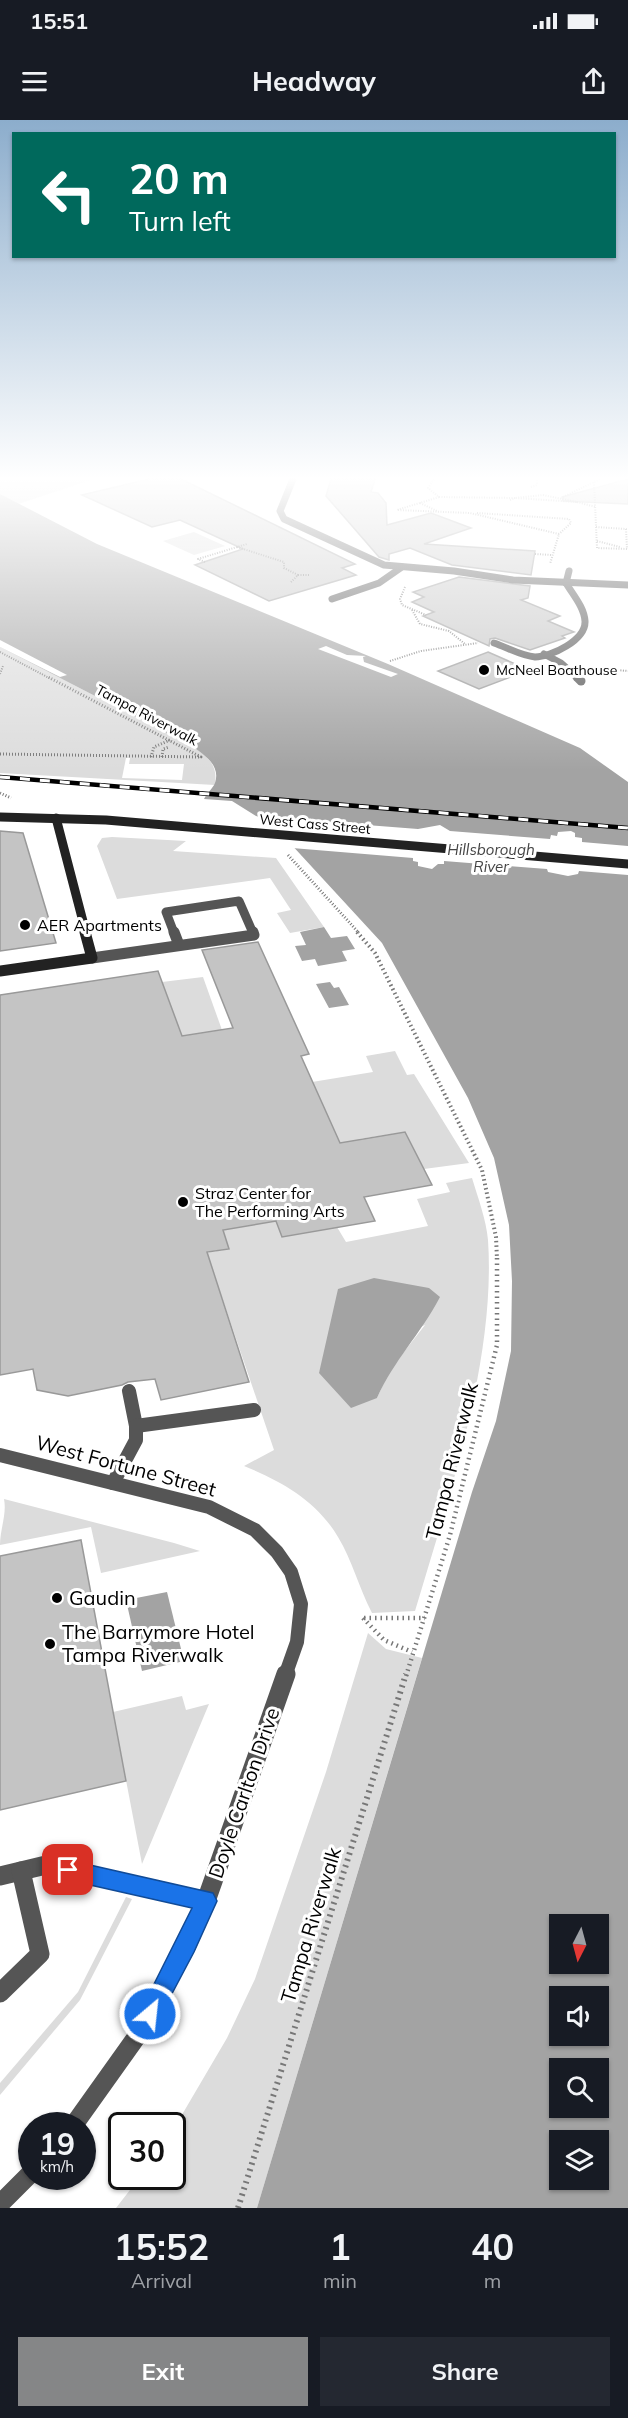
<!DOCTYPE html>
<style>
body{margin:0;font-family:Mulish,sans-serif;background:#242831;color:#f1f3f6;height:100vh;display:flex;flex-direction:column;font-size:22px;white-space:nowrap}
*{box-sizing:border-box;margin:0}
p{font-size:20px;color:#9ea1a6}
.icon{flex:none;width:33px;height:33px;fill:none;stroke:currentColor;stroke-width:2;stroke-linecap:round;stroke-linejoin:round}
.map{position:relative;height:2088px;overflow:hidden}
.sheet{display:flex;flex-direction:column;background:#171b24;flex:1}
.sheet>*{flex:none}
.banner{position:absolute;left:12px;top:12px;width:604px;height:126px;border-radius:0px;box-shadow:0 2px 4px #0004;background:#00695c;color:#fff;overflow:hidden}
.needle{width:39px;rotate:186deg}
.fabs{position:absolute;left:549px;top:1794px;display:grid;gap:12px}
.fabs a{display:grid;place-items:center;width:60px;height:60px;border-radius:0px;background:#171b24;box-shadow:0 2px 4px #0004;font-size:30px}
.speed{position:absolute;left:18px;top:1992px;display:flex;gap:12px;font-size:30px;font-weight:700;text-align:center}
.speed>*{display:grid;place-content:center;width:78px;height:78px;border-radius:50%;background:#171b24;box-shadow:0 2px 4px #0004;line-height:1}
.speed small{font-size:15px;font-weight:400}
.speed .limit{border:3px solid #111;border-radius:9px;background:#fff;color:#111}
.pin{position:absolute;display:grid;place-items:center;width:51px;height:51px;color:#fff;margin:-26px;border-radius:12px;box-shadow:0 3px 9px #0006}
.me{position:absolute;width:66px;margin:-33px;rotate:28deg;stroke-linejoin:round;filter:drop-shadow(0 0 4px #0008)}
.turn{display:flex;align-items:center;gap:21px;height:126px;padding:0 18px;font-size:27px}
.turn .icon{width:78px;height:78px;stroke-width:2.5}
.turn b{display:block;font-size:42px;line-height:51px}
.eta{display:flex;justify-content:space-evenly;align-items:center;height:102px;text-align:center}
.eta b{font-size:36px;font-weight:700;line-height:42px}
.primary-button{display:flex;gap:12px;margin-top:auto;padding:12px 18px}
.primary-button a{flex:1;height:69px;border-radius:0px;background:#858687;color:#fff;font-size:24px;font-weight:700;line-height:69px;text-align:center}
.primary-button a+a{background:#242831;color:#f1f3f6}
.status{display:flex;justify-content:space-between;align-items:center;height:42px;padding:0 30px;background:#171b24;direction:ltr}
.status svg{height:16px;fill:currentColor}
header{display:flex;justify-content:space-between;align-items:center;height:78px;padding:0 18px;background:#171b24;font-size:27px;font-weight:700}
.map>svg:first-child{display:block}
</style>
<div class="status"><b>15:51</b><svg viewBox="0 0 49 12"><path d="M0 12V9h3v3zM5 12V6h3v6zM10 12V3h3v9zM15 12V0h3v12zM26 1h20v11H26zM47 4h2v5h-2z"/></svg></div>
<header><svg class="icon" aria-label="menu" viewBox="0 0 24 24"><path d="M4 6h16M4 12h16M4 18h16"/></svg>Headway<svg class="icon" aria-label="share" viewBox="0 0 24 24"><path d="M12 15V3M7 8l5-5 5 5M5 13v7h14v-7"/></svg></header>
<div class="map">
<svg width="628" height="2088" viewBox="0 0 628 2088">
<rect width="100%" height="100%" fill="#fff"/>
<g fill="#dcdcdc" fill-rule="evenodd">
<polygon points="0,359 94,359 18,384 0,374"/>
<polygon points="194,412 225,426 194,435 163,421"/>
<path d="M 0,527 L 192,626 C 208,637 218,644 215,665 L 0,653 ZM 126,638 L 130,638 L 129,644 L 184,644 L 182,660 L 122,658 Z"/>
<polygon points="112,717 186,721 173,731 276,738 324,807 290,813 277,793 291,790 270,758 117,779 97,726 102,718"/>
<polygon points="203,857 222,910 182,916 162,862"/>
<polygon points="395,931 407,955 414,954 469,1043 424,1049 405,1012 359,1019 358,1063 312,962 373,952 366,936"/>
<path d="M 472,1058 C 478,1078 486,1099 488,1120 C 496,1238 449,1377 415,1491 L 372,1493 C 359,1468 352,1440 338,1417 C 317,1381 281,1361 244,1346 L 274,1330 L 214,1154 L 181,1137 L 229,1129 L 223,1110 L 276,1101 L 282,1117 L 337,1107 L 346,1122 L 428,1106 L 417,1079 L 450,1072 L 446,1063 ZM 425,1205 L 389,1251 L 377,1278 L 319,1252 Z"/>
<path d="M 4,1379 L 174,1423 L 200,1431 L 101,1453 L 91,1407 L 0,1425 C 0,1409 7,1394 4,1379 Z"/>
<polygon points="368,1513 386,1529 422,1538 257,2088 116,2088 140,2057 172,2056 173,2010 227,1918 255,1859 326,1652"/>
<polygon points="182,1576 186,1590 209,1584 142,1744 113,1592"/>
<polygon points="126,1777 132,1779 80,1880 0,1975 0,1963 78,1872"/>
</g>
<g fill="#a3a3a3" fill-rule="evenodd">
<path d="M 0,374 L 97,424 L 388,544 L 580,628 L 628,662 L 628,2088 L 257,2088 L 472,1372 L 496,1301 L 511,1231 L 512,1161 L 509,1105 L 494,1038 L 468,978 L 382,823 L 277,709 L 232,681 L 204,679 C 207,673 213,668 215,663 C 221,645 204,635 192,626 L 0,527 ZM 560,1804 L 598,1804 L 598,1844 L 560,1844 ZM 560,1876 L 598,1876 L 598,1916 L 560,1916 ZM 560,1948 L 598,1948 L 598,1988 L 560,1988 ZM 560,2020 L 598,2020 L 598,2060 L 560,2060 Z"/>
<polygon points="324,807 331,818 347,816 355,829 342,831 347,841 318,846 315,839 302,841 295,826 306,825 300,812"/>
<polygon points="330,862 334,868 339,867 349,885 329,888 316,864"/>
<path d="M 374,1158 L 429,1168 L 440,1177 C 420,1215 394,1240 377,1278 L 351,1288 L 319,1253 L 338,1169 Z"/>
<polygon points="167,1472 184,1541 142,1551 126,1480"/>
</g>
<g fill="#fff">
<polygon points="0,520 67,555 60,557 0,527"/>
<polygon points="326,526 347,535 366,536 363,537 364,542 398,554 391,557 318,529"/>
<polygon points="250,696 418,709 440,705 450,711 550,719 551,715 557,716 558,712 571,711 575,713 575,717 582,718 582,722 628,726 628,755 579,751 578,754 568,756 548,752 547,749 444,741 444,744 438,744 432,749 418,746 418,742 413,741 413,738 292,728 276,711"/>
</g>
<g fill="#c4c4c4" stroke="#999" stroke-width="1.5">
<polygon points="149,359 181,359 355,444 342,448 356,455 269,481 195,445 243,429 180,400 152,407 82,375"/>
<polygon points="331,359 375,359 371,372 378,373 386,383 387,405 431,393 471,408 424,424 535,431 531,455 452,445 410,428 389,434 389,440 379,437 326,376"/>
<polygon points="628,359 628,384 563,381 562,377"/>
<polygon points="459,457 530,466 528,478 521,480 560,496 548,501 574,512 562,516 565,518 530,530 495,518 490,519 489,526 423,496 434,492 412,482 424,477 413,472"/>
<polygon points="488,532 529,550 479,569 438,551"/>
<polygon points="0,711 23,713 56,823 0,831"/>
<polygon points="258,822 309,934 301,936 340,1023 405,1012 432,1065 364,1077 375,1101 282,1117 276,1101 223,1110 229,1129 207,1132 249,1262 161,1280 155,1259 128,1262 122,1265 68,1276 37,1270 33,1249 0,1255 0,875 158,851 182,916 233,908 202,830"/>
<polygon points="81,1420 126,1661 0,1690 0,1436"/>
</g>
<g fill="none" stroke-linecap="round" stroke-linejoin="round">
<g stroke="#777" stroke-width="2" stroke-dasharray="1 1.5" stroke-linecap="butt">
<polyline points="434,359 428,368 439,377 397,390 470,393 559,414 550,444"/>
<polyline points="594,362 597,428 628,429"/>
<polyline points="531,367 537,365 537,359"/>
<polygon points="543,375 577,382 515,378"/>
<polyline points="439,377 515,378"/>
<polyline points="563,377 600,359"/>
<polyline points="510,380 515,378"/>
<polyline points="577,382 596,387"/>
<polyline points="420,383 437,391"/>
<polyline points="477,393 569,399 571,403 559,414"/>
<polyline points="596,407 626,409 627,429"/>
<polyline points="597,421 620,427"/>
<polyline points="237,427 284,442 284,448 298,455 291,462"/>
<polyline points="535,434 552,435"/>
<polyline points="205,442 198,439 247,424"/>
<polyline points="298,455 310,455"/>
<polyline points="405,467 400,479 402,485 426,495"/>
<polyline points="412,490 420,504 449,511 465,524"/>
<polyline points="0,532 51,559"/>
<polyline points="390,541 421,531 478,523"/>
<polyline points="593,548 628,551"/>
<polyline points="0,554 3,546"/>
</g>
<g stroke="#777" stroke-width="3" stroke-dasharray="1 2" stroke-linecap="butt">
<polyline points="0,634 201,637 48,557"/>
<polyline points="151,637 154,627 170,620"/>
<polyline points="162,637 163,629 169,627"/>
<polyline points="0,673 11,678"/>
<polyline points="288,735 359,813"/>
</g>
<polyline stroke="#777" stroke-width="4" stroke-dasharray="1.5 3" stroke-linecap="butt" points="357,812 375,833 482,1050 496,1117 497,1139"/>
<g stroke="#777" stroke-width="4.5" stroke-dasharray="1.5 4" stroke-linecap="butt">
<polyline points="363,1498 384,1520 412,1532"/>
<polyline points="364,1498 425,1498"/>
<polyline points="406,1556 450,1415 497,1225 497,1138"/>
</g>
<polyline stroke="#777" stroke-width="6" stroke-dasharray="2 4.5" stroke-linecap="butt" points="238,2088 406,1554"/>
<g stroke="#555" stroke-width="7">
<polyline points="566,463 569,451"/>
<polyline points="332,479 379,463 402,447"/>
<polyline points="544,534 561,543 579,559"/>
</g>
<g stroke="#555" stroke-width="9">
<polyline points="577,557 581,561"/>
<polyline points="174,813 166,792 239,781 253,813"/>
</g>
<g stroke="#555" stroke-width="11">
<polyline points="174,812 179,825"/>
<polyline points="92,838 254,815 253,812"/>
</g>
<g stroke="#555" stroke-width="14">
<polyline points="129,1271 136,1306"/>
<polyline points="113,1363 136,1320 136,1306 254,1290"/>
</g>
<g stroke="#555" stroke-width="19">
<polyline points="0,1756 46,1745 206,1781"/>
<polyline points="0,1873 40,1834 21,1751"/>
</g>
<g stroke="#555" stroke-width="7">
<polyline points="293,359 280,391 284,399 384,445 454,451 513,460 628,465"/>
<path d="M 494,523 C 506,527 522,536 535,537 C 551,537 586,520 585,501 C 584,487 573,475 566,463"/>
</g>
<polyline stroke="#555" stroke-width="14" points="0,1335 209,1387 255,1410 277,1432 291,1452 301,1484 297,1522 285,1556"/>
<g stroke="#555" stroke-width="19">
<polyline points="73,2006 140,1912 187,1825 206,1781 286,1554"/>
<polyline points="0,2084 32,2052"/>
</g>
<g stroke="#222" stroke-width="9">
<polyline points="0,697 106,700 628,744"/>
<polyline points="56,698 86,813"/>
</g>
<polyline stroke="#222" stroke-width="11" points="0,851 92,838 85,812"/>
<g stroke="#000" stroke-width="4.5">
<polyline id="rail" points="0,657 628,708"/>
</g>
<use href="#rail" stroke="#fff" stroke-width="3" stroke-dasharray="10" stroke-linecap="butt"/>
</g>
<linearGradient id="sky" x2="0" y2="1"><stop stop-color="#8cadcc"/><stop offset="0.55" stop-color="#fff"/><stop offset="1" stop-color="#fff" stop-opacity="0"/></linearGradient>
<rect width="628" height="651" fill="url(#sky)"/>
<polygon fill="#1a73e8" stroke="#114b97" stroke-width="1.5" points="68,1740 213,1773 217,1781 194,1832 157,1902 150,1905 142,1902 139,1894 192,1788 68,1760 60,1757 57,1750 60,1743"/>
<g fill="#000" stroke="#fff" stroke-width="2">
<circle cx="484" cy="550" r="6"/>
<circle cx="25" cy="805" r="6"/>
<circle cx="183" cy="1082" r="6"/>
<circle cx="57" cy="1478" r="6"/>
<circle cx="50" cy="1524" r="6"/>
</g>
<g text-anchor="middle" stroke-width="6" stroke-linejoin="round" paint-order="stroke">
<g font-size="14" fill="#000" stroke="#fff" text-anchor="start">
<text x="496" y="555">McNeel Boathouse</text>
</g>
<g font-size="14" fill="#000" stroke="#fff">
<text transform="translate(147 595) rotate(28)" y="5">Tampa Riverwalk</text>
<text transform="translate(315 704) rotate(5)" y="5">West Cass Street</text>
</g>
<g font-size="15" font-style="italic" fill="#444" stroke="#fff">
<text x="491" y="735">Hillsborough<tspan x="491" dy="17">River</tspan></text>
</g>
<g font-size="16" fill="#000" stroke="#fff" text-anchor="start">
<text x="37" y="811">AER Apartments</text>
<text x="195" y="1079">Straz Center for<tspan x="195" dy="18">The Performing Arts</tspan></text>
</g>
<g font-size="20" fill="#000" stroke="#fff">
<text transform="translate(452 1341) rotate(-76)" y="7">Tampa Riverwalk</text>
<text transform="translate(126 1346) rotate(15)" y="7">West Fortune Street</text>
<text transform="translate(244 1673) rotate(-71)" y="7">Doyle Carlton Drive</text>
<text transform="translate(311 1805) rotate(-73)" y="7">Tampa Riverwalk</text>
</g>
<g font-size="20" fill="#000" stroke="#fff" text-anchor="start">
<text x="69" y="1485">Gaudin</text>
<text x="62" y="1519">The Barrymore Hotel<tspan x="62" dy="23">Tampa Riverwalk</tspan></text>
</g>
</g>
</svg>
<div class="fabs">
<a><svg class="needle" viewBox="-14 -14 28 28"><path d="M0-13l5 13h-10z" fill="#e53935"/><path d="M0 13l5-13h-10z" fill="#9ea1a6"/></svg></a>
<a><svg class="icon" aria-label="sound" viewBox="0 0 24 24"><path d="M4 9h4l5-4v14l-5-4H4zM17 9q2 3 0 6"/></svg></a>
<a><svg class="icon" aria-label="search" viewBox="0 0 24 24"><circle cx="10" cy="10" r="6"/><path d="M15 15l6 6"/></svg></a>
<a><svg class="icon" aria-label="layers" viewBox="0 0 24 24"><path d="M12 4l9 5-9 5-9-5zM3 14l9 5 9-5"/></svg></a>
</div>
<div class="speed"><div>19<small>km/h</small></div><div class="limit">30</div></div>
<div class="pin" style="left:68px;top:1750px;background:#d93025"><svg class="icon" aria-label="arrive" viewBox="0 0 24 24"><path d="M6 21V4h12l-3 4 3 4H6"/></svg></div>
<svg class="me" style="left:150px;top:1894px" viewBox="-20 -20 40 40"><circle r="17" fill="#1a73e8" stroke="#fff" stroke-width="3"/><path d="M0-11L8 9 0 5-8 9z" fill="#fff"/></svg>
<div class="banner">
<div class="turn"><svg class="icon" aria-label="left" viewBox="0 0 24 24"><path d="M17 20v-9H6M10 6l-5 5 5 5"/></svg><div><b>20 m</b>Turn left</div></div>
</div>
</div>
<section class="sheet">
<div class="eta">
<div><b>15:52</b><p>Arrival</p></div>
<div><b>1</b><p>min</p></div>
<div><b>40</b><p>m</p></div>
</div>
<div class="primary-button"><a>Exit</a><a>Share</a></div>
</section>
